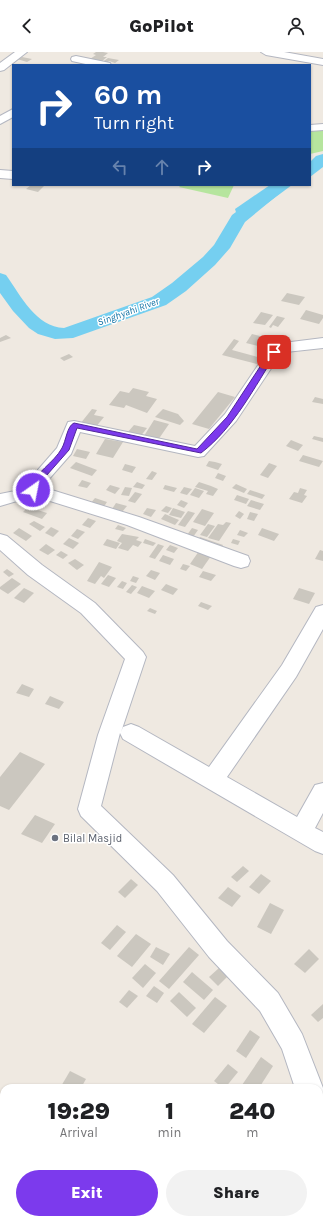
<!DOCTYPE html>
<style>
body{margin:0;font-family:Karla,sans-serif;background:#f2f2f2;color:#202124;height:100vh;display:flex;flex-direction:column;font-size:15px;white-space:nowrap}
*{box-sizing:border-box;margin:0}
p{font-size:13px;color:#757577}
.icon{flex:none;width:22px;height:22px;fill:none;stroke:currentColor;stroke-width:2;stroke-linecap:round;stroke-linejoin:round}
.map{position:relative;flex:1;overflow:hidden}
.side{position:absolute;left:0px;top:1032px;width:323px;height:140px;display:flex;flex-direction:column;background:#fff;border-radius:12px 12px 0 0;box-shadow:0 1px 3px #0004}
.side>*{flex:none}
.banner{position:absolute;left:12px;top:12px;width:299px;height:122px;border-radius:0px;box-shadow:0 1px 3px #0004;background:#1a4fa0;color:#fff;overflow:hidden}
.pin{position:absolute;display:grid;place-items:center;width:34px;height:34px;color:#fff;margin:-17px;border-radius:8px;box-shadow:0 2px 6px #0006}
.me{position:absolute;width:44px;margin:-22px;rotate:33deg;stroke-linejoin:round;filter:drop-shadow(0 0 3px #0008)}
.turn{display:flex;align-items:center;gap:14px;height:84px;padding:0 16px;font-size:18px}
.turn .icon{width:52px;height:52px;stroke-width:2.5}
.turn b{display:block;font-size:28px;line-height:34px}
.lanes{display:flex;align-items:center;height:38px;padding:0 16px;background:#0003;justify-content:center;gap:20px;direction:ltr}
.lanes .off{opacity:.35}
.eta{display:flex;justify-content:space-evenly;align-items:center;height:68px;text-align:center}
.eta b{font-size:24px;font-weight:800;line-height:28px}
.primary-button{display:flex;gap:8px;margin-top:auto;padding:8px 16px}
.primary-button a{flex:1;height:46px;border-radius:24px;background:#7c3aed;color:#fff;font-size:16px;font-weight:800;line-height:46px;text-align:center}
.primary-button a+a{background:#f2f2f2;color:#202124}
header{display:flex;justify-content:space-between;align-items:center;height:52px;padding:0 16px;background:#fff;font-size:18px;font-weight:800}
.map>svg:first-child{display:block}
</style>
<header><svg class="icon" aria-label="back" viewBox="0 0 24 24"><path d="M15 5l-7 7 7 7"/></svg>GoPilot<svg class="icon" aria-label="person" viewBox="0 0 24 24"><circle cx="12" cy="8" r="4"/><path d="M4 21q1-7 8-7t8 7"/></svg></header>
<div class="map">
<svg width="323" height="1172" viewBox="0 0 323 1172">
<rect width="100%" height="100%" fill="#efe9e1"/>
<g fill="#b6e59e">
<polygon points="310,78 323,78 323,99 310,102"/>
<polygon points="181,133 234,133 228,146 179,135"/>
</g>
<g fill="#75cff0">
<polygon points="323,102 323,115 310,125 310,110 316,104"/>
<polygon points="270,133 292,133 250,164 238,167 235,157"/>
</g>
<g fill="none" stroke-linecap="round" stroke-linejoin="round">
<path fill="#75cff0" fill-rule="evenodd" d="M 272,133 L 290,133 L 245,170 L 230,196 L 215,213 L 186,239 L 166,253 L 73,286 L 55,287 L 38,282 L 29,276 L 13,259 L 0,241 L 0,221 L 6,223 C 21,244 36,275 64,276 L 152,245 L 172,231 L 203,205 L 214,193 L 232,163 Z"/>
</g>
<g fill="#cbc7bf">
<polygon points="96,0 103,0 108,1 103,5 107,5 101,10 90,7 96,3 93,2"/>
<polygon points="22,5 32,7 27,10 17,7"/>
<polygon points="108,6 119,8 115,11 109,9 106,12 101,11"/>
<polygon points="31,133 45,133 38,140 26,137"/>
<polygon points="287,241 305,245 299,253 281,249"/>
<polygon points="306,258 323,263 323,266 319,272 300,267"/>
<polygon points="261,260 273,263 265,273 253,271"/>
<polygon points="277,264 285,266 278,275 273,273 271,276 269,275"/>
<polygon points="252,282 276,288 270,297 246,291"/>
<polygon points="6,283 11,286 0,290 0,286"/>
<polygon points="234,287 239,289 232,298 261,306 257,312 222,303"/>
<polygon points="69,302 73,305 64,309 60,306"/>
<polygon points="133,336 149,340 146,344 157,347 147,361 126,353 124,356 109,353 120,339 129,341"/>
<polygon points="218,340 235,345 209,377 192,372"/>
<polygon points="315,345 323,347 323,352 312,350"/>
<polygon points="92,357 97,358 94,363 104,365 95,376 80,372"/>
<polygon points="163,357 178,362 184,369 180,373 155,365"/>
<polygon points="154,368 169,372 158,388 144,384"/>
<polygon points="134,373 147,376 140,385 127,381"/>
<polygon points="314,384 323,386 323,390 312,387"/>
<polygon points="105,387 123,390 113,406 96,402"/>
<polygon points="291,388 303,393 298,399 286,394"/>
<polygon points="77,397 90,400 86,407 73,404"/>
<polygon points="303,403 323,409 319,415 299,409"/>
<polygon points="209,409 215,410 222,412 218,418 206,414"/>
<polygon points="76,410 97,418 92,424 70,416"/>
<polygon points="269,411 277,414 268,426 260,423"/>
<polygon points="125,412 136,415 132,421 122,418"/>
<polygon points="152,419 157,421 152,428 146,427"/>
<polygon points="218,421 226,424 223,429 215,426"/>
<polygon points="82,428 91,431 87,436 78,434"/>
<polygon points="137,430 145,433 142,437 133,435"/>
<polygon points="199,430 211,434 218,437 213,444 206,442 208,439 195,435"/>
<polygon points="236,432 247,437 244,441 232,436"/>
<polygon points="110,433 120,436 115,442 106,438"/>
<polygon points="165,433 177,436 174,440 163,437"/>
<polygon points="125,435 132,436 129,444 121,443"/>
<polygon points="184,435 192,437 187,443 180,441"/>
<polygon points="195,436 204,439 199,446 190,443"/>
<polygon points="300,436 307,438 304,443 307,444 302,451 289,447 294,440 298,441"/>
<polygon points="250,438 265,443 262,447 247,442"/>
<polygon points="135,440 142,442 135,451 128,449"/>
<polygon points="237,443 249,447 246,452 234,448"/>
<polygon points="40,444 47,446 39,455 33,452"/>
<polygon points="95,446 107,450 103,456 90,452"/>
<polygon points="181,448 188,451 184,456 177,453"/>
<polygon points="251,448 264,452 260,458 247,454"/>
<polygon points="116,451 127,454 122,460 112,457"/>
<polygon points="166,454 172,456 168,461 161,459"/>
<polygon points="28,455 47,461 42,467 23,460"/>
<polygon points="147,456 156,458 151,465 143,462"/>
<polygon points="173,456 185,460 181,466 169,463"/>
<polygon points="202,457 214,461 205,474 193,470"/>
<polygon points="188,459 195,461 185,475 178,473"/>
<polygon points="239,459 244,462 240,467 235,464"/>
<polygon points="250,460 258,462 254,469 247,467"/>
<polygon points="165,462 179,468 175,473 161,467"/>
<polygon points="88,466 96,469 90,476 82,473"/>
<polygon points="34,469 45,475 40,479 29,472"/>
<polygon points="226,470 231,471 219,489 208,486 218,472 223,473"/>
<polygon points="208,472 215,474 207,485 200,483"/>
<polygon points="118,473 126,476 123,479 115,477"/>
<polygon points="51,475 59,479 53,485 45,481"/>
<polygon points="19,476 32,484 26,489 13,481"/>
<polygon points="192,476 198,478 193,485 187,483"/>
<polygon points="262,476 279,482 274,489 258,483"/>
<polygon points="77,477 85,480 78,487 71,484"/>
<polygon points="240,478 248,481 244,485 237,483"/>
<polygon points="122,482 139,485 136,488 142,490 138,495 133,493 128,499 118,496 122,491 117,489"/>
<polygon points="200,485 223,493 220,498 197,489"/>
<polygon points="69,486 79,491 73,497 63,492"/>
<polygon points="107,487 120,491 116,497 103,493"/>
<polygon points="145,487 156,491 153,494 143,491"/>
<polygon points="233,487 240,489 238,493 231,491"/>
<polygon points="46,492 55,498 48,503 39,498"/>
<polygon points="158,492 164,494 155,507 149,505"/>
<polygon points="170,493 178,496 174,501 166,498"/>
<polygon points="320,498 323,499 323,509 315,507"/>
<polygon points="61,499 68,503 63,507 56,503"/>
<polygon points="199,499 211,504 202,517 190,512"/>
<polygon points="163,503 174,507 170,513 159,509"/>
<polygon points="75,507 84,513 77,518 68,511"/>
<polygon points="99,510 112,515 104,526 101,524 95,532 87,529"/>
<polygon points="183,512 190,514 186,519 180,517"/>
<polygon points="7,517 14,522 9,525 3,520"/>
<polygon points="151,518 160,521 155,528 146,524"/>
<polygon points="203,519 216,523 211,529 199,525"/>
<polygon points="108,523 116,526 109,535 101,532"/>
<polygon points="133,524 139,526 136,531 130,529"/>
<polygon points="12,526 21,532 8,542 0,537 0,535"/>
<polygon points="122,529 127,531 123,537 117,535"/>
<polygon points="166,532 178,537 173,543 161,538"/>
<polygon points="132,533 137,535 131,542 126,540"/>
<polygon points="142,534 155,539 149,546 137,541"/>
<polygon points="24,536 34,541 24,551 14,546"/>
<polygon points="299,536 315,541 309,552 293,547"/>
<polygon points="201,550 212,554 208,558 198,554"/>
<polygon points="150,556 157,559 155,562 147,559"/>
<polygon points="22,632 34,637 29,645 16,641"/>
<polygon points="50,644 64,650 59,657 45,652"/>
<polygon points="20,700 45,712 9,758 0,754 0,725"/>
<polygon points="35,763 55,772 42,791 21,782"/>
<polygon points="243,814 249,819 237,830 231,825"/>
<polygon points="261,822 271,829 259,842 249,835"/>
<polygon points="131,827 138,833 125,846 118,840"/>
<polygon points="228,835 241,844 232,855 218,846"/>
<polygon points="270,851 284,858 271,882 257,875"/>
<polygon points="117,873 126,880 110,898 101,891"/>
<polygon points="136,882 151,892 132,915 117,904"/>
<polygon points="156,895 170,902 163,913 150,905"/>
<polygon points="189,895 199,903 169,937 159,929"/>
<polygon points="309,897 319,907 305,921 294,912"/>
<polygon points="145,912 156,921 143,936 132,926"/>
<polygon points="219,916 228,924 218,934 209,925"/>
<polygon points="192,920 213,938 204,948 183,930"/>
<polygon points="154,934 164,941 157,951 146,944"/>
<polygon points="129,938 138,944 127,956 119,950"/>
<polygon points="179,940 196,956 187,965 170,949"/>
<polygon points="215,945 227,954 204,981 192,972"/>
<polygon points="323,952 323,966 318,970 311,963"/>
<polygon points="250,978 260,985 246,1006 236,999"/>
<polygon points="261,1005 273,1014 259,1036 240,1036"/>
<polygon points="228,1012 238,1020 225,1036 223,1036 214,1029"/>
<polygon points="70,1019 86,1027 81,1036 60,1036"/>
<polygon points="323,1092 323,1115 319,1112 319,1102"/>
<polygon points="319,1125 323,1126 323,1148 319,1146"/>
<polygon points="295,1168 307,1168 314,1172 293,1172"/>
</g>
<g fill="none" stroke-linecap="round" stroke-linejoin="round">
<g stroke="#b4b7c1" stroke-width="2">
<g id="minor">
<polygon points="15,0 27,0 4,18 0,19 0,11"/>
<polygon points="261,0 284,0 323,7 323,13 266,3"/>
<polygon points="76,4 110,11 111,13 90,13 72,9 71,7 72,5"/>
<polygon points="13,57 13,65 0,72 0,64"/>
<polygon points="323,72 323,78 310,79 310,73"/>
<polygon points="0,118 13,119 13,127 0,126"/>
<polygon points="323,286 323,296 286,300 280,303 236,369 204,404 198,405 80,380 71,402 42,435 139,465 248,504 250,509 248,514 241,516 234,514 127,473 34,444 0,454 0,442 15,439 23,435 57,396 68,370 74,369 195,394 225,362 269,297 283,291"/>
<polygon points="0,482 7,484 42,513 95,551 143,600 146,605 121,680 123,675 131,672 139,675 209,715 282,613 316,555 323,553 323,577 296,625 227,725 297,765 315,733 323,731 323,761 315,776 323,780 323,802 315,799 123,687 120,681 101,754 173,823 227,889 278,941 302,982 323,1036 323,1067 319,1065 319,1036 295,1036 282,997 260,959 209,905 157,839 81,764 78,757 98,683 125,607 81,561 28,523 0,498"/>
<polygon points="245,1168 275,1168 273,1172 243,1172"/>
</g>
</g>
<use href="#minor" fill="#fff" fill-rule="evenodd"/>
</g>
<path fill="#7c3aed" stroke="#51269a" d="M 271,298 L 277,300 C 255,334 234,376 201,401 L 77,376 L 69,398 L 39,432 L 36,439 L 30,439 L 29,438 C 35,420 54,411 62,396 C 66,389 67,374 74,371 L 197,397 L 227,365 Z"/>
<circle fill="#6b7280" stroke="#fff" stroke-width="1.5" cx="55" cy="786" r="4"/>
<g text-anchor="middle" stroke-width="3" stroke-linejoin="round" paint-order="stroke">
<g font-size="10" font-style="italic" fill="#0d6fa3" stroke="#fff">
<text transform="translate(128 259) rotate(-20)" y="4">Singhyahi River</text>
</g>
<g font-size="11" fill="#5b616d" stroke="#fff" text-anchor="start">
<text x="63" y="790">Bilal Masjid</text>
</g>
</g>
</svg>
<div class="pin" style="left:274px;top:300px;background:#d93025"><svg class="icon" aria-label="arrive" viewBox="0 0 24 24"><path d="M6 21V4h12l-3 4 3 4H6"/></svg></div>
<svg class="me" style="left:33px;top:438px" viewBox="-20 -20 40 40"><circle r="17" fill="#7c3aed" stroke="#fff" stroke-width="3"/><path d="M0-11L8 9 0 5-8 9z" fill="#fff"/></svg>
<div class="banner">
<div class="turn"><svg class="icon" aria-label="right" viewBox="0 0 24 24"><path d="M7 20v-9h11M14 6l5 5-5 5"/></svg><div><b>60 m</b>Turn right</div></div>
<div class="lanes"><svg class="icon off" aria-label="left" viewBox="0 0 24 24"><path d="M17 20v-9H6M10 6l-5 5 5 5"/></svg><svg class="icon off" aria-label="ahead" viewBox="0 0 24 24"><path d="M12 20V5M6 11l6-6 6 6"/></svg><svg class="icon" aria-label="right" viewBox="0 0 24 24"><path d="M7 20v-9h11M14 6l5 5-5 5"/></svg></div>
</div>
<section class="side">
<div class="eta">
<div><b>19:29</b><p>Arrival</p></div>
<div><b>1</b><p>min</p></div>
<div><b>240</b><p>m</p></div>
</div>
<div class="primary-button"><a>Exit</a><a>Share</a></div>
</section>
</div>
